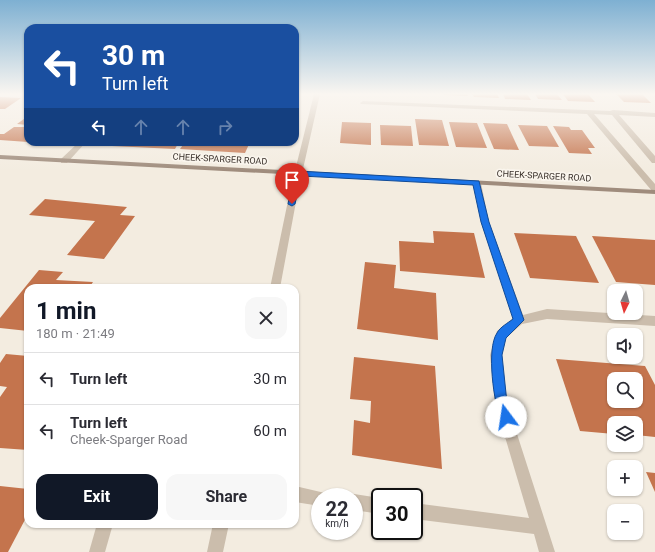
<!DOCTYPE html>
<meta charset="utf-8">
<style>
body{margin:0;font-family:Roboto,sans-serif;background:#f7f7f7;color:#2b2b33;height:100vh;display:flex;flex-direction:column;font-size:15px;white-space:nowrap}
*{box-sizing:border-box;margin:0}
p{font-size:13px;color:#7c7c81}
.icon{flex:none;width:22px;height:22px;fill:none;stroke:currentColor;stroke-width:2;stroke-linecap:round;stroke-linejoin:round}
.map{position:relative;flex:1;overflow:hidden}
.panel{position:absolute;left:24px;top:284px;width:275px;height:244px;display:flex;flex-direction:column;background:#fff;border-radius:12px;box-shadow:0 1px 3px #0004}
.panel>*{flex:none}
.guide{position:absolute;left:24px;top:24px;width:275px;height:122px;border-radius:12px;box-shadow:0 1px 3px #0004;background:#1a4fa0;color:#fff;overflow:hidden}
.needle{width:26px;rotate:185deg}
.tools{position:absolute;left:607px;top:284px;display:grid;gap:8px}
.tools a{display:grid;place-items:center;width:36px;height:36px;border-radius:8px;background:#fff;box-shadow:0 1px 3px #0004;font-size:20px}
.speed{position:absolute;left:311px;top:488px;display:flex;gap:8px;font-size:20px;font-weight:700;text-align:center}
.speed>*{display:grid;place-content:center;width:52px;height:52px;border-radius:50%;background:#fff;box-shadow:0 1px 3px #0004;line-height:1}
.speed small{font-size:10px;font-weight:400}
.speed .limit{border:2px solid #111;border-radius:6px;background:#fff;color:#111}
.pin{position:absolute;display:grid;place-items:center;width:34px;height:34px;color:#fff;margin:-41px -17px;border-radius:50% 50% 50% 0;rotate:-45deg;box-shadow:0 0 4px #0007}
.pin .icon{rotate:45deg}
.me{position:absolute;width:44px;margin:-22px;rotate:346deg;stroke-linejoin:round;filter:drop-shadow(0 0 3px #0008)}
.turn{display:flex;align-items:center;gap:14px;height:84px;padding:0 12px;font-size:18px}
.turn .icon{width:52px;height:52px;stroke-width:2.5}
.turn b{display:block;font-size:28px;line-height:34px}
.lanes{display:flex;align-items:center;height:38px;padding:0 12px;background:#0003;justify-content:center;gap:20px;direction:ltr}
.lanes .off{opacity:.35}
.round{display:grid;place-items:center;flex:none;width:42px;height:42px;border-radius:12px;background:#f7f7f7}
.head{display:flex;align-items:center;justify-content:space-between;height:68px;padding:0 12px}
h1{font-size:24px;font-weight:700;line-height:30px;color:#111827}
.cta{display:flex;gap:8px;margin-top:auto;padding:8px 12px}
.cta a{flex:1;height:46px;border-radius:12px;background:#111827;color:#fff;font-size:16px;font-weight:700;line-height:46px;text-align:center}
.cta a+a{background:#f7f7f7;color:#2b2b33}
ul{padding:0;list-style:none}
li{display:flex;align-items:center;gap:12px;height:52px;padding:0 12px;border-top:1px solid #e1e1e2}
li div{flex:1}
li b{display:block;font-size:15px}
li em{font-style:normal}
.map>svg:first-child{display:block}
</style>
<div class="map">
<svg width="655" height="552" viewBox="0 0 655 552">
<rect width="100%" height="100%" fill="#f3ece0"/>
<g fill="#c4744d" fill-rule="evenodd">
<polygon points="444,94 467,94 468,96 445,95"/>
<polygon points="472,94 497,94 499,98 474,97"/>
<polygon points="503,94 527,94 531,100 505,99"/>
<polygon points="535,94 557,94 562,100 538,99"/>
<polygon points="563,94 588,94 595,102 568,101"/>
<polygon points="616,94 642,94 651,103 624,102"/>
<polygon points="0,97 21,98 5,109 0,109"/>
<polygon points="28,116 28,125 17,124"/>
<polygon points="415,119 442,120 449,146 419,145"/>
<polygon points="342,122 371,123 371,145 340,143"/>
<polygon points="449,122 477,123 487,148 456,147"/>
<polygon points="483,123 507,124 519,150 494,149"/>
<polygon points="380,125 411,126 413,146 381,145"/>
<polygon points="518,125 547,126 559,147 529,146"/>
<polygon points="553,126 569,127 571,130 582,130 595,148 588,148 592,154 569,153"/>
<polygon points="14,127 28,127 28,142 0,140 0,134 4,134"/>
<polygon points="116,142 179,142 175,149 112,146"/>
<polygon points="185,142 250,142 245,153 180,149"/>
<polygon points="45,199 127,207 120,215 135,216 104,259 67,255 95,221 29,215"/>
<polygon points="433,231 474,233 485,278 400,271 399,241 434,243"/>
<polygon points="514,233 576,236 599,283 530,278"/>
<polygon points="592,236 655,240 655,285 616,282"/>
<polygon points="365,262 396,265 394,288 436,293 438,340 357,329"/>
<polygon points="39,270 63,272 56,280 93,282 89,288 28,288 28,331 0,328 0,318"/>
<polygon points="6,354 28,356 28,450 0,448 0,397 7,387 0,386 0,363"/>
<polygon points="354,357 435,366 442,469 352,455 354,420 370,423 371,401 350,399"/>
<path d="M 556,359 L 645,366 L 655,385 L 655,437 L 636,435 L 636,423 L 614,423 L 614,434 L 580,431 ZM 614,379 L 636,379 L 636,401 L 614,401 Z"/>
<polygon points="646,472 655,473 655,492"/>
<polygon points="0,486 28,489 28,514 8,552 0,552"/>
</g>
<g fill="none" stroke-linecap="round" stroke-linejoin="round">
<g fill="#cbbdac" fill-rule="evenodd">
<polygon points="363,101 610,111 613,110 655,113 655,117 619,115 655,156 655,163 652,163 612,115 594,114 655,184 655,191 652,191 587,114 361,104 360,103"/>
<polygon points="79,142 86,142 67,163 61,163 61,159"/>
<polygon points="474,181 477,181 481,183 489,222 523,315 547,309 655,316 655,326 547,319 522,324 506,338 502,355 507,403 555,552 539,552 534,534 414,519 414,503 529,518 495,403 490,355 497,331 513,318 481,222 473,183"/>
<polygon points="295,486 325,493 327,497 320,497 320,506 295,502"/>
<polygon points="354,494 380,498 380,514 354,510 354,497 348,497"/>
<polygon points="97,524 113,524 105,552 89,552"/>
</g>
<g fill="#cbbdac" fill-rule="evenodd">
<polygon points="314,94 320,94 298,191 280,288 270,288 290,191"/>
<polygon points="213,524 229,524 223,552 207,552"/>
</g>
<polygon fill="#9f8c7d" fill-rule="evenodd" points="0,155 655,190 655,194 0,159"/>
</g>
<linearGradient id="sky" x2="0" y2="1"><stop stop-color="#7eb0d2"/><stop offset="0.55" stop-color="#faf6f1"/><stop offset="1" stop-color="#faf6f1" stop-opacity="0"/></linearGradient>
<rect width="655" height="171" fill="url(#sky)"/>
<path fill="#1a73e8" stroke="#114b97" d="M 298,171 L 479,181 L 489,222 L 524,320 L 506,338 L 502,355 L 507,403 L 512,417 L 510,421 L 506,423 L 501,421 C 494,404 486,349 497,333 C 500,327 508,323 513,319 L 481,222 L 473,185 L 301,176 L 295,204 L 292,206 L 288,204 L 294,173 Z"/>
<g text-anchor="middle" stroke-width="3.5" stroke-linejoin="round" paint-order="stroke">
<g font-size="9" fill="#3a312b" stroke="#faf5ed">
<text transform="translate(220 159) rotate(3)" y="3">CHEEK-SPARGER ROAD</text>
<text transform="translate(544 176) rotate(3)" y="3">CHEEK-SPARGER ROAD</text>
</g>
</g>
</svg>
<div class="tools">
<a><svg class="needle" viewBox="-14 -14 28 28"><path d="M0-13l5 13h-10z" fill="#e53935"/><path d="M0 13l5-13h-10z" fill="#7c7c81"/></svg></a>
<a><svg class="icon" aria-label="sound" viewBox="0 0 24 24"><path d="M4 9h4l5-4v14l-5-4H4zM17 9q2 3 0 6"/></svg></a>
<a><svg class="icon" aria-label="search" viewBox="0 0 24 24"><circle cx="10" cy="10" r="6"/><path d="M15 15l6 6"/></svg></a>
<a><svg class="icon" aria-label="layers" viewBox="0 0 24 24"><path d="M12 4l9 5-9 5-9-5zM3 14l9 5 9-5"/></svg></a>
<a>+</a>
<a>−</a>
</div>
<div class="speed"><div>22<small>km/h</small></div><div class="limit">30</div></div>
<div class="pin" style="left:292px;top:204px;background:#d93025"><svg class="icon" aria-label="arrive" viewBox="0 0 24 24"><path d="M6 21V4h12l-3 4 3 4H6"/></svg></div>
<svg class="me" style="left:506px;top:417px" viewBox="-20 -20 40 40"><circle r="19" fill="#fff"/><path d="M0-13L10 11 0 6-10 11z" fill="#1a73e8"/></svg>
<div class="guide">
<div class="turn"><svg class="icon" aria-label="left" viewBox="0 0 24 24"><path d="M17 20v-9H6M10 6l-5 5 5 5"/></svg><div><b>30 m</b>Turn left</div></div>
<div class="lanes"><svg class="icon" aria-label="left" viewBox="0 0 24 24"><path d="M17 20v-9H6M10 6l-5 5 5 5"/></svg><svg class="icon off" aria-label="ahead" viewBox="0 0 24 24"><path d="M12 20V5M6 11l6-6 6 6"/></svg><svg class="icon off" aria-label="ahead" viewBox="0 0 24 24"><path d="M12 20V5M6 11l6-6 6 6"/></svg><svg class="icon off" aria-label="right" viewBox="0 0 24 24"><path d="M7 20v-9h11M14 6l5 5-5 5"/></svg></div>
</div>
<section class="panel">
<div class="head"><div><h1>1 min</h1><p>180 m · 21:49</p></div><a class="round"><svg class="icon" aria-label="close" viewBox="0 0 24 24"><path d="M6 6l12 12M18 6L6 18"/></svg></a></div>
<ul>
<li><svg class="icon" aria-label="left" viewBox="0 0 24 24"><path d="M17 20v-9H6M10 6l-5 5 5 5"/></svg><div><b>Turn left</b></div><em>30 m</em></li>
<li><svg class="icon" aria-label="left" viewBox="0 0 24 24"><path d="M17 20v-9H6M10 6l-5 5 5 5"/></svg><div><b>Turn left</b><p>Cheek-Sparger Road</p></div><em>60 m</em></li>
</ul>
<div class="cta"><a>Exit</a><a>Share</a></div>
</section>
</div>
